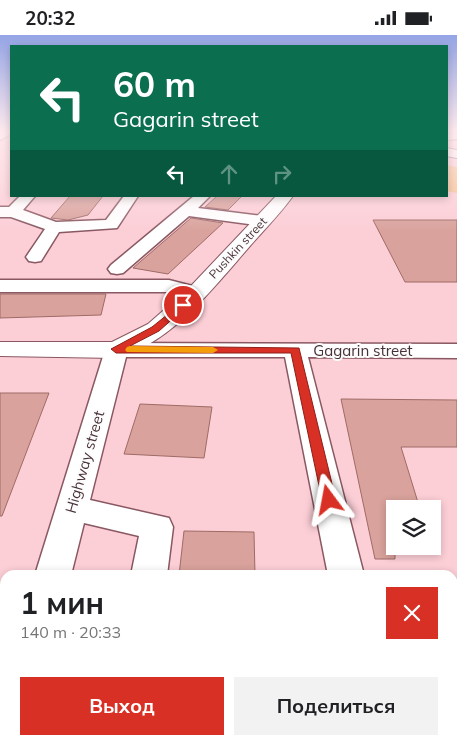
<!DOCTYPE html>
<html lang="ru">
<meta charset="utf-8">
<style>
body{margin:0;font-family:Mulish,sans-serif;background:#f2f2f2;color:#202124;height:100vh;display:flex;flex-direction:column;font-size:19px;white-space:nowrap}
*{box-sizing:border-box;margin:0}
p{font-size:16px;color:#757577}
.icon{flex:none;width:28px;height:28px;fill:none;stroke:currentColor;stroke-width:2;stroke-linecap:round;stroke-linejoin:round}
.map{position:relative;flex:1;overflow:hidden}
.details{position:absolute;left:0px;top:535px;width:458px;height:175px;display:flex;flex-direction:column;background:#fff;border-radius:15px 15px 0 0;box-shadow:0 2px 8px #0003}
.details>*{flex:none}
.hud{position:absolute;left:10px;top:10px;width:438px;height:152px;border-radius:0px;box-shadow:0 2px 8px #0003;background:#0b6e4f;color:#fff;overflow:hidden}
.controls{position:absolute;left:386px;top:465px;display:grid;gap:10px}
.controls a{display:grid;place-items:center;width:55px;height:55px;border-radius:0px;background:#fff;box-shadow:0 2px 8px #0003;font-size:25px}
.pin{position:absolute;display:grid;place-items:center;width:42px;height:42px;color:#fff;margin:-21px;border:2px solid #fff;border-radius:50%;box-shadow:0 1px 5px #0007}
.me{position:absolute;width:55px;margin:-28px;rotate:347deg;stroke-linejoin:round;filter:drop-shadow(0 0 4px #0008)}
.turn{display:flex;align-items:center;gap:18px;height:105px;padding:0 20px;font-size:22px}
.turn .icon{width:65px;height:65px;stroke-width:2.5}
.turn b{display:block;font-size:35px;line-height:42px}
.lanes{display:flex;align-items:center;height:48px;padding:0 20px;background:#0003;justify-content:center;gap:25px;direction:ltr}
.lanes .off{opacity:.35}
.round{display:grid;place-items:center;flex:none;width:52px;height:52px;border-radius:0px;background:#f2f2f2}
.summary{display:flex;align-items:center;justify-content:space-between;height:85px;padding:0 20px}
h1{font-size:30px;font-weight:700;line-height:38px}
.button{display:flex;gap:10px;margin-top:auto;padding:10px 20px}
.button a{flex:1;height:58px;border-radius:0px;background:#d93025;color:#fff;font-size:20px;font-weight:700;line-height:58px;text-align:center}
.button a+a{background:#f2f2f2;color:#202124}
.status{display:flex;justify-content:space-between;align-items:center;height:35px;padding:0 25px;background:#fff;direction:ltr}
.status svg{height:14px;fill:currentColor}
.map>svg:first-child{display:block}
</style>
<div class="status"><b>20:32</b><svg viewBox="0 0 49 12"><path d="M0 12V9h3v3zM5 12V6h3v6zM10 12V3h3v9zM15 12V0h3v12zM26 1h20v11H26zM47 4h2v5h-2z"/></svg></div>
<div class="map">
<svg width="457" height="710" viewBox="0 0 457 710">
<rect width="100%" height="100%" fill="#fcced6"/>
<polygon fill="#f7bf86" points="446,130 457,132 457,158 446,156"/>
<g fill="#d9a29c" stroke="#9f6b66">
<polygon points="70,161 103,161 88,180 68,185 51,183"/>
<polygon points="217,161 242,161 228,175 205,172"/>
<polygon points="191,183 223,188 168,239 133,233"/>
<polygon points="373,185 457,185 457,247 405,247"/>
<polygon points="0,259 106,259 101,280 0,283"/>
<polygon points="0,358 49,358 2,481 0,481"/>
<polygon points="341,364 457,365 457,412 401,412 420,474 395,474 395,524 375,524"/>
<polygon points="140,369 212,372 204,423 124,419"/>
<polygon points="184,496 254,497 255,540 179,540"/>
</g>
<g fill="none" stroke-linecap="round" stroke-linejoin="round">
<g stroke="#895862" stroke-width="3">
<g id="minor">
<polygon points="0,97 11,97 11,99 0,105"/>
<polygon points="457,98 457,104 446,105 446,99"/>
<polygon points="20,161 35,161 23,175 56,187 106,185 124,161 138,161 117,193 59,197 41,226 35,227 29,226 26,222 45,194 11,182 0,182 0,172 9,172"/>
<polygon points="194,161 210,161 198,173 263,181 268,183 271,186 268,189 263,191 189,181 123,238 117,239 111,238 108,234 111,230"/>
<polygon points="0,245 169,245 204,254 207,258 204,262 197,264 169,257 0,257"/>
<polygon points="116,308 457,309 457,323 308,322 364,540 328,540 285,322 126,322 90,465 169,483 173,492 167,540 131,540 139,501 84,488 71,540 35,540 105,315 108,310"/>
<rect x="452" y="574" width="5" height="36"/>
<polygon points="5,684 5,705 30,705 28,710 0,710 0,686"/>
<polygon points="100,705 144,705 143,710 99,710"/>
</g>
</g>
<g stroke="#895862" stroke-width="2">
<g id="major">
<polygon points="446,113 457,115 457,123 446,121"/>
<path d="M 276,161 L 293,161 C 280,179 264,195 250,211 C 214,252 171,309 116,323 L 0,321 L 0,307 L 112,307 L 148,289 L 189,253 Z"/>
</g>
</g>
<use href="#minor" fill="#fff" fill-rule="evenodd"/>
<use href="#major" fill="#fff" fill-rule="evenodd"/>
</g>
<linearGradient id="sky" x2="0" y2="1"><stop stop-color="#94a4e5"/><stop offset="0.49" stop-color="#fee9ed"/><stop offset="1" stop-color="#fee9ed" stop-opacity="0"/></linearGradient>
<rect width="457" height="197" fill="url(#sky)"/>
<polygon fill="#d93025" stroke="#8d1f18" points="183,267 186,268 186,272 159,296 130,311 299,313 336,465 334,469 329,470 324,469 322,465 291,318 116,318 111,314 152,292"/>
<polygon fill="#f59e0b" points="130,311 213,312 218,315 213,318 127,317 125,315 127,312"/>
<g text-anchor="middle" stroke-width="4" stroke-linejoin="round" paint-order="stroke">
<g font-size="12" fill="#483136" stroke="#fcfcfc">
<text transform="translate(238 213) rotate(-47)" y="4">Pushkin street</text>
</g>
<g font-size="15" fill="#483136" stroke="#fcfcfc">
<text x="363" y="321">Gagarin street</text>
<text transform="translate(85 427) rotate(-74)" y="5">Highway street</text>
</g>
</g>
</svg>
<div class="controls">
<a><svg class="icon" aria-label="layers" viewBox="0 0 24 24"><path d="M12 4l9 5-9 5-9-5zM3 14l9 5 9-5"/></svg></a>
</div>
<div class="pin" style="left:183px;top:270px;background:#d93025"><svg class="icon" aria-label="arrive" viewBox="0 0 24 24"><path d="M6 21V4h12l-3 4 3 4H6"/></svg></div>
<svg class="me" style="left:329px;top:465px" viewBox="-20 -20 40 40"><path d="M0-17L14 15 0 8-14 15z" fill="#d93025" stroke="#fff" stroke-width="4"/></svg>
<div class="hud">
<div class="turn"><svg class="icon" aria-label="left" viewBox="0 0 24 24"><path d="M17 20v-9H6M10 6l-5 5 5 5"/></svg><div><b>60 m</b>Gagarin street</div></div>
<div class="lanes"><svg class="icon" aria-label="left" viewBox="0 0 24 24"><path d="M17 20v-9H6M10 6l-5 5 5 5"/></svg><svg class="icon off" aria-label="ahead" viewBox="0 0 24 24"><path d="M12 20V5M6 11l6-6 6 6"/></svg><svg class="icon off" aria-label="right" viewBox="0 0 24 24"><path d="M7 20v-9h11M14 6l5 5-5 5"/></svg></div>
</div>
<section class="details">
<div class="summary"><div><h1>1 мин</h1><p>140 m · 20:33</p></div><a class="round" style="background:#d93025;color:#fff"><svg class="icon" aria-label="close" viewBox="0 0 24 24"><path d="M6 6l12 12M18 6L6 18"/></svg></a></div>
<div class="button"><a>Выход</a><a>Поделиться</a></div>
</section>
</div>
